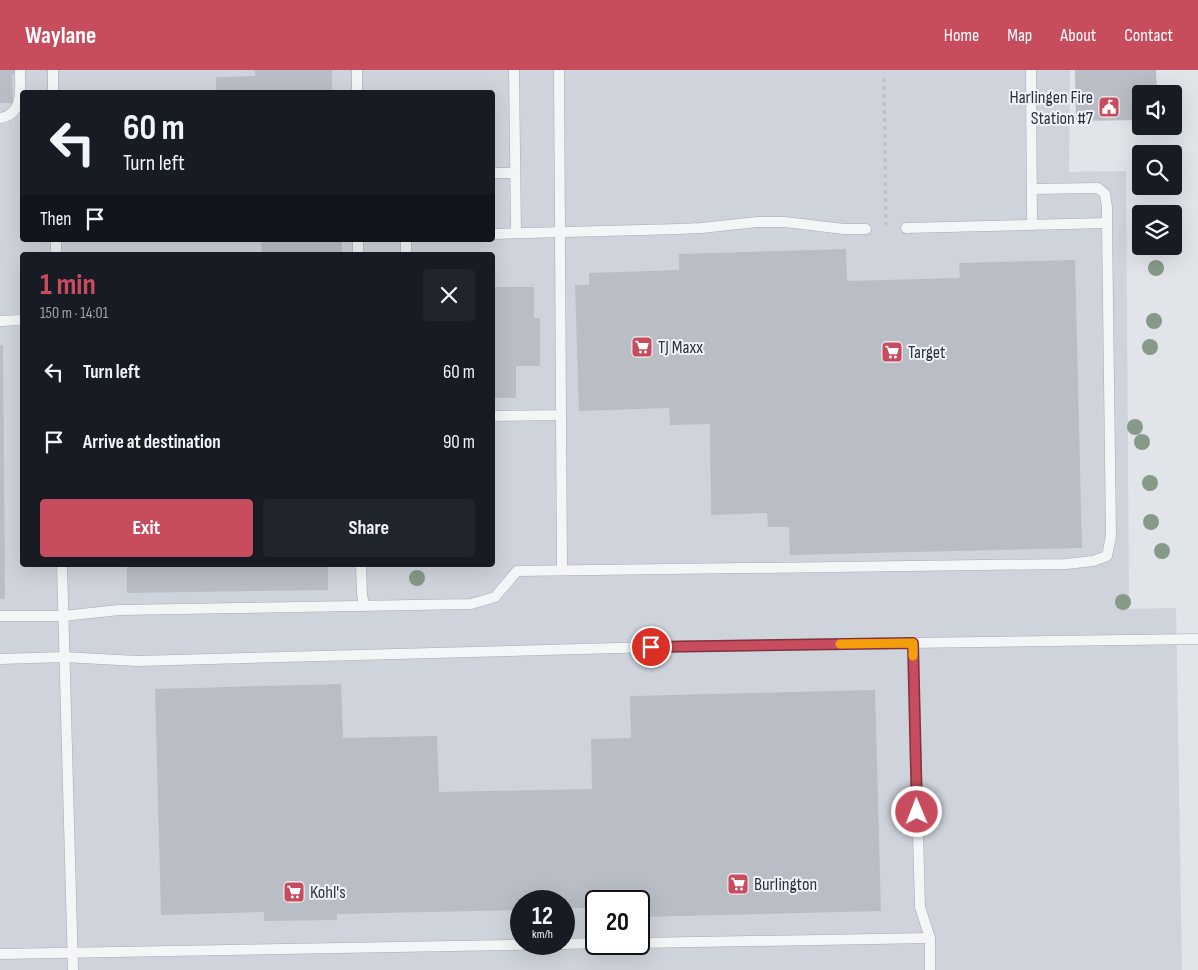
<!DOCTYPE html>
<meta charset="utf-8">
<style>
body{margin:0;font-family:"Sofia Sans Condensed",sans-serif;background:#20242c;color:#f1f3f6;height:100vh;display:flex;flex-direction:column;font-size:19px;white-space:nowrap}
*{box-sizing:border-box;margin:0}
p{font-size:16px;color:#9ea1a6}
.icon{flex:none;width:28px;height:28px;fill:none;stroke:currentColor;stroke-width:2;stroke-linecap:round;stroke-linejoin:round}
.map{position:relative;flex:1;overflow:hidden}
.side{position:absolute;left:20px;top:182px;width:475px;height:315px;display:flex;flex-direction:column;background:#171b24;border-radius:5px;box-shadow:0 5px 20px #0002}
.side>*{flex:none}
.top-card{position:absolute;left:20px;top:20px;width:475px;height:152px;border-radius:5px;box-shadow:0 5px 20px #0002;background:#171b24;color:#f1f3f6;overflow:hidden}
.tools{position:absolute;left:1132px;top:15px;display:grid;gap:10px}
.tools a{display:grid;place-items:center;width:50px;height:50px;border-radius:5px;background:#171b24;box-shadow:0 5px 20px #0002;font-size:25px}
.speed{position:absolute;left:510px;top:820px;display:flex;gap:10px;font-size:25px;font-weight:700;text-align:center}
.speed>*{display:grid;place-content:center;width:65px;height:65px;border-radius:50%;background:#171b24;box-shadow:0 5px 20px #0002;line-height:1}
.speed small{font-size:12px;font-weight:400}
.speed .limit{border:2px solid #111;border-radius:8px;background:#fff;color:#111}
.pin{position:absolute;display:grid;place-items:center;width:42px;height:42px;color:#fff;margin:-21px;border:2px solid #fff;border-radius:50%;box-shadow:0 1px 5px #0007}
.me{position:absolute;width:55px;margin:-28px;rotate:359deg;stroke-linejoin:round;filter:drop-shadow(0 0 4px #0008)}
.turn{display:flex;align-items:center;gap:18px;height:105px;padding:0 20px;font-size:22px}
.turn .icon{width:65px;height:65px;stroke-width:2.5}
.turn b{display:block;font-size:35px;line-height:42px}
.then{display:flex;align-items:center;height:48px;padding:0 20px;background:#0003;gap:10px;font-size:19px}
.round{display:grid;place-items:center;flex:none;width:52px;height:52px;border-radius:5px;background:#20242c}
.head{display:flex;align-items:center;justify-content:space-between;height:85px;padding:0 20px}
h1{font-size:30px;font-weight:700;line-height:38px;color:#c74d5e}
.cta{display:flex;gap:10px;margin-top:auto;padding:10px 20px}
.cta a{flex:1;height:58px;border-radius:5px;background:#c74d5e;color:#fff;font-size:20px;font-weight:700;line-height:58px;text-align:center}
.cta a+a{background:#20242c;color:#f1f3f6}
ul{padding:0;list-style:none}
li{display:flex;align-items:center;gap:15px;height:70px;padding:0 20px}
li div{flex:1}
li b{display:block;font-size:19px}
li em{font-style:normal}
header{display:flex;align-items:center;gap:30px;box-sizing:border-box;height:70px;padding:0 25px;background:#c74d5e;color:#fff}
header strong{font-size:24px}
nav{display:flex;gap:28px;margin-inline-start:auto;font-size:18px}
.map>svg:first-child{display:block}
</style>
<header>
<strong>Waylane</strong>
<nav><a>Home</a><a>Map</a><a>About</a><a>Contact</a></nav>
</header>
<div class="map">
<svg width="1198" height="900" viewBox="0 0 1198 900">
<rect width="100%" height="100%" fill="#e1e4e9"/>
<path fill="#cfd3db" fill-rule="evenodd" d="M 0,0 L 1070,0 L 1069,102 L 1126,101 L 1129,539 L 1176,538 L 1182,900 L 0,900 ZM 22,22 L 492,22 L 492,170 L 22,170 ZM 22,185 L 492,185 L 492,495 L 22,495 ZM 521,831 L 564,831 L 564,874 L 521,874 ZM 596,831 L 639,831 L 639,874 L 596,874 Z"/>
<g fill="#b9bdc6">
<polygon points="0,0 16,0 16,4 12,4 13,33 0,33"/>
<polygon points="255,0 332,0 332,22 216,22 216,7 255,6"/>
<polygon points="1075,0 1156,0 1157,24 1141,24 1141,50 1076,51"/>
<polygon points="261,170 342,170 342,185 262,185"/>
<polygon points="846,179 847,211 960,208 959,193 1075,190 1082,478 790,485 789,457 768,457 767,443 711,445 710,354 670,355 669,338 579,341 575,215 589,215 589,203 679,200 679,184"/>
<polygon points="492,217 534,217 534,248 540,248 540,296 516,296 516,328 492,328"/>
<polygon points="0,275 3,275 5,529 0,529"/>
<polygon points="127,495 328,495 328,520 127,523"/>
<polygon points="341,614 343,668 437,666 439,722 592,719 591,669 631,668 630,626 875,620 881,841 639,847 639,831 596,831 596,848 592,848 592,838 564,838 564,831 521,831 521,840 337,844 337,850 264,851 264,842 161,845 155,619"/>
</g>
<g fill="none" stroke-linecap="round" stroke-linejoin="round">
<g stroke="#a6abb3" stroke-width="11">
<g id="lane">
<polyline points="53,0 53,22"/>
<polyline points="357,0 357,22"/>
<polyline points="514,0 516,163"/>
<polyline points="1031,0 1032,155"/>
<path d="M 0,48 C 24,45 20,18 20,0"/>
<polyline points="492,103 515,103"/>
<polyline points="906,158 1107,153"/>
<polyline points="492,164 679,159 701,158 757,152 785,152 844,159 866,159"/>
<polyline points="56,170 56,185"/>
<polyline points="358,170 358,185"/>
<polyline points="406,170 406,185"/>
<polyline points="0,251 22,250"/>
<polyline points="561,345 562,500"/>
<polyline points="492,346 561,345 560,162 559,0"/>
<polyline points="62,495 73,900"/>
<polyline points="361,495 362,524 364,536"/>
<polyline points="0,546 63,546 119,540 471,534 495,527 517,501 1066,494 1093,491 1107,486 1111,466 1107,153 1107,137 1105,124 1098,118 1032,119"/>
<polyline points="913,573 920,837 930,868 930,900"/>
<polyline points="0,589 64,587 137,591 691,576 1198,569"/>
<polyline points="639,873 930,868"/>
<polyline points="564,874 596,873"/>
<polyline points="0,884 563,874"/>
</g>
</g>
<polyline stroke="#bfc2c7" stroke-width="3" stroke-dasharray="4 4" stroke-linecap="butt" points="884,8 886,158"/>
<use href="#lane" stroke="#f4f5f7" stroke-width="10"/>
</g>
<g fill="#879988">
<circle cx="1156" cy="198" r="8"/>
<circle cx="1154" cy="251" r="8"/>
<circle cx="1150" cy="277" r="8"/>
<circle cx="1135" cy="357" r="8"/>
<circle cx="1142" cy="372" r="8"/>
<circle cx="1150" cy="413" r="8"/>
<circle cx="1151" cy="452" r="8"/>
<circle cx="1162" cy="481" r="8"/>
<circle cx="417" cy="508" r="8"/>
<circle cx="1123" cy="532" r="8"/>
</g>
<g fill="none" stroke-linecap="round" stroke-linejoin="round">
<g stroke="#81323d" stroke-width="12">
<polyline id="route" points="651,577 913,573 917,742"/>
</g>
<use href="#route" stroke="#c74d5e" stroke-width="9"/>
<polyline stroke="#f59e0b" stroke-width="9" points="840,574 913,573 913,586"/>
</g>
<defs>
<g id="civic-square" transform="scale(1.125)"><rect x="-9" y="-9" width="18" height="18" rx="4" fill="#c74d5e" stroke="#f1f3f6"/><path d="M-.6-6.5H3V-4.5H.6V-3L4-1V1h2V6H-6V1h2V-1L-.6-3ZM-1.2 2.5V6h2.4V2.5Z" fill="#fff"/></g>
<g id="supermarket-square" transform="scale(1.125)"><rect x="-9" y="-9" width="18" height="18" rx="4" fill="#c74d5e" stroke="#f1f3f6"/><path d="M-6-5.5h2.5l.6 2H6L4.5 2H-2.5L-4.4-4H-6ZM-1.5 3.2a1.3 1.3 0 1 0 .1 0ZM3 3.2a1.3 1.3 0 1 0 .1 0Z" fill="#fff"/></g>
</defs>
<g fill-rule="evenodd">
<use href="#civic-square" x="1109" y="37"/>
<use href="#supermarket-square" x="642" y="277"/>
<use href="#supermarket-square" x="892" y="282"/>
<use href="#supermarket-square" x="738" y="814"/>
<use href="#supermarket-square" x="294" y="822"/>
</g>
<g text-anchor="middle" stroke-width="4" stroke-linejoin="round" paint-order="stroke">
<g font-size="18" fill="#2a3240" stroke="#f1f3f6" text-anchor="start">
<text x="1093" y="33" text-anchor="end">Harlingen Fire<tspan x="1093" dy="21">Station #7</tspan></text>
<text x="658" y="283">TJ Maxx</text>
<text x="908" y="288">Target</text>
<text x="754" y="820">Burlington</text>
<text x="310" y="828">Kohl's</text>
</g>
</g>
</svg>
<div class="tools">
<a><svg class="icon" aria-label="sound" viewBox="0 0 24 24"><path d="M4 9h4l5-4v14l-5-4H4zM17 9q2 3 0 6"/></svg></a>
<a><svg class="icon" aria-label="search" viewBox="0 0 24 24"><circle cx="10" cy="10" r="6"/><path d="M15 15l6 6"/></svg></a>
<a><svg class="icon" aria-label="layers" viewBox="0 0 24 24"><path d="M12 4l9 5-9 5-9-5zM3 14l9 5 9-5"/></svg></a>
</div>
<div class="speed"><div>12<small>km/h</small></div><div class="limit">20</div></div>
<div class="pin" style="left:651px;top:577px;background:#d93025"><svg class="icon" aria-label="arrive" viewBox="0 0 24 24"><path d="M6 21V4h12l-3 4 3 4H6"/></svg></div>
<svg class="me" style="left:917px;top:742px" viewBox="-20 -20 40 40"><circle r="17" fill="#c74d5e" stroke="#fff" stroke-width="3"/><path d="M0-11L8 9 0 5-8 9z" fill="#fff"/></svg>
<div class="top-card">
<div class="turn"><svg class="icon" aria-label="left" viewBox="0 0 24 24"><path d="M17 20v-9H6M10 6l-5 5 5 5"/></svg><div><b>60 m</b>Turn left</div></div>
<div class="then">Then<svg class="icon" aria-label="arrive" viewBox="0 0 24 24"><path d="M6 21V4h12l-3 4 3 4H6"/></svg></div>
</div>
<section class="side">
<div class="head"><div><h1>1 min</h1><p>150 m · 14:01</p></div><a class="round"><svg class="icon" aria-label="close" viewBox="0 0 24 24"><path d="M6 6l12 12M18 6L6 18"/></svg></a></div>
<ul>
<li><svg class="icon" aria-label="left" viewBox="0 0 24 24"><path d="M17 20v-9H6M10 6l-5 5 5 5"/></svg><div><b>Turn left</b></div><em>60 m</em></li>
<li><svg class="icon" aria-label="arrive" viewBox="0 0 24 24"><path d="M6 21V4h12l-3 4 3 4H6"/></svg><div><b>Arrive at destination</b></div><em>90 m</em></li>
</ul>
<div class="cta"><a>Exit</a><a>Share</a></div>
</section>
</div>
